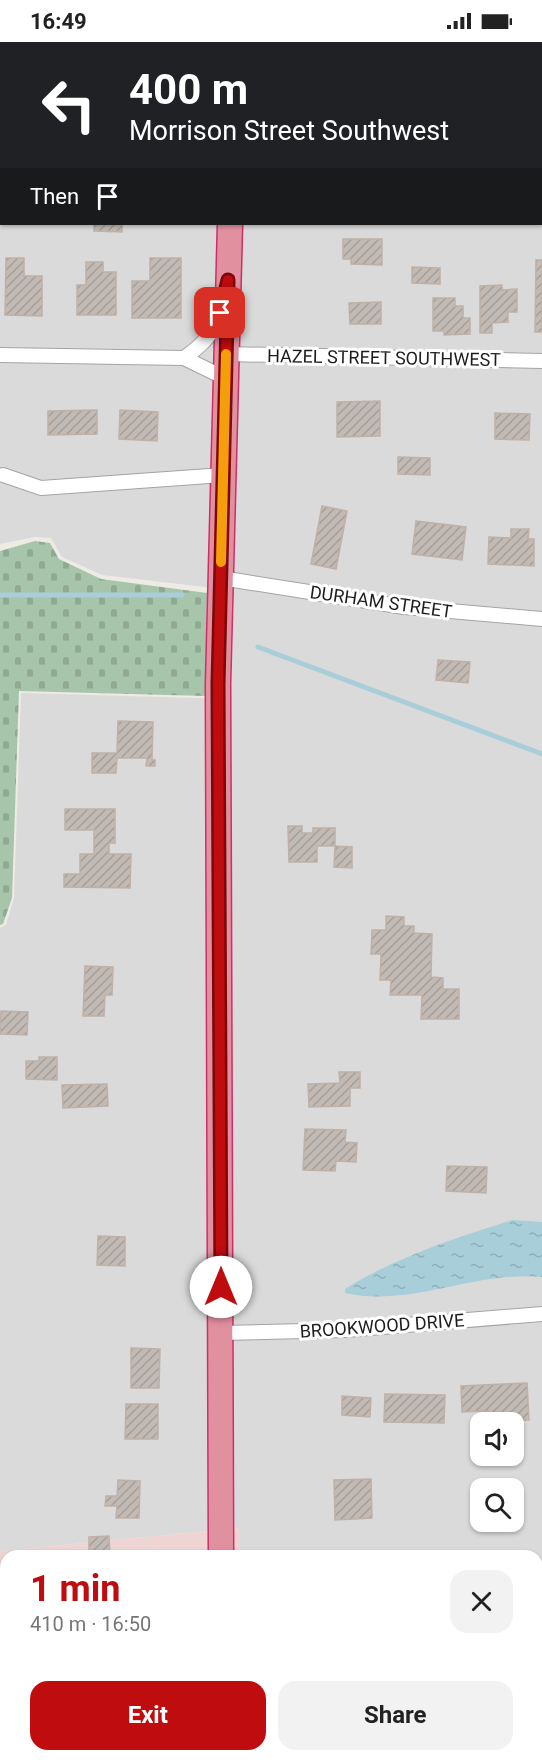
<!DOCTYPE html>
<meta charset="utf-8">
<style>
body{margin:0;font-family:Roboto,sans-serif;background:#f2f2f2;color:#222;height:100vh;display:flex;flex-direction:column;font-size:22px;white-space:nowrap}
*{box-sizing:border-box;margin:0}
p{font-size:20px;color:#767676}
.icon{flex:none;width:33px;height:33px;fill:none;stroke:currentColor;stroke-width:2;stroke-linecap:round;stroke-linejoin:round}
.map{position:relative;flex:1;overflow:hidden}
.panel{position:absolute;left:0px;top:1508px;width:543px;height:212px;display:flex;flex-direction:column;background:#fff;border-radius:18px 18px 0 0;box-shadow:0 2px 4px #0004}
.panel>*{flex:none}
.banner{position:absolute;left:0px;top:0px;width:543px;height:183px;box-shadow:0 2px 4px #0004;background:#202124;color:#fff;overflow:hidden}
.tools{position:absolute;left:470px;top:1370px;display:grid;gap:12px}
.tools a{display:grid;place-items:center;width:54px;height:54px;border-radius:12px;background:#fff;box-shadow:0 2px 4px #0004;font-size:30px}
.pin{position:absolute;display:grid;place-items:center;width:51px;height:51px;color:#fff;margin:-26px;border-radius:12px;box-shadow:0 3px 9px #0006}
.me{position:absolute;width:66px;margin:-33px;rotate:0deg;stroke-linejoin:round;filter:drop-shadow(0 0 4px #0008)}
.turn{display:flex;align-items:center;gap:21px;height:126px;padding:0 30px;font-size:27px}
.turn .icon{width:78px;height:78px;stroke-width:2.5}
.turn b{display:block;font-size:42px;line-height:51px}
.then{display:flex;align-items:center;height:57px;padding:0 30px;background:#0003;gap:12px;font-size:22px}
.round{display:grid;place-items:center;flex:none;width:63px;height:63px;border-radius:18px;background:#f2f2f2}
.summary{display:flex;align-items:center;justify-content:space-between;height:102px;padding:0 30px}
h1{font-size:36px;font-weight:700;line-height:45px;color:#bf0c0e}
.action{display:flex;gap:12px;margin-top:auto;padding:12px 30px}
.action a{flex:1;height:69px;border-radius:18px;background:#bf0c0e;color:#fff;font-size:24px;font-weight:700;line-height:69px;text-align:center}
.action a+a{background:#f2f2f2;color:#222}
.status{display:flex;justify-content:space-between;align-items:center;height:42px;padding:0 30px;background:#fff;direction:ltr}
.status svg{height:16px;fill:currentColor}
.map>svg:first-child{display:block}
</style>
<div class="status"><b>16:49</b><svg viewBox="0 0 49 12"><path d="M0 12V9h3v3zM5 12V6h3v6zM10 12V3h3v9zM15 12V0h3v12zM26 1h20v11H26zM47 4h2v5h-2z"/></svg></div>
<div class="map">
<svg width="542" height="1718" viewBox="0 0 542 1718">
<defs>
<pattern id="cemetery-stones" width="16" height="16" patternUnits="userSpaceOnUse" patternTransform="scale(1.5)"><rect width="16" height="16" fill="#a7c5ab"/><path d="M2 7V4a2 2 0 0 1 4 0v3zM10 15v-3a2 2 0 0 1 4 0v3z" fill="#8fa993"/></pattern>
<pattern id="water-ripples" width="26" height="14" patternUnits="userSpaceOnUse" patternTransform="scale(1.5)"><rect width="26" height="14" fill="#a7ced9"/><path d="M2 4q2-2 4 0t4 0M15 11q2-2 4 0t4 0" fill="none" stroke="#8fb0ba"/></pattern>
<pattern id="building-hatch" width="6" height="6" patternUnits="userSpaceOnUse" patternTransform="scale(1.5)"><rect width="6" height="6" fill="#c2bab4"/><path d="M-1 1l2-2M0 6l6-6M5 7l2-2" fill="none" stroke="#a69f9a"/></pattern>
</defs>
<rect width="100%" height="100%" fill="#eeebe4"/>
<path fill="#dbdada" fill-rule="evenodd" d="M 0,0 L 542,0 L 542,1718 L 236,1718 L 236,1713 L 537,1713 L 537,1514 L 239,1513 L 239,1486 L 0,1509 L 0,886 L 6,883 L 14,856 L 21,651 L 231,657 L 234,557 L 205,545 L 102,533 L 62,515 L 51,496 L 35,495 L 0,502 ZM 2,2 L 542,2 L 542,182 L 2,182 ZM 480,1380 L 513,1380 L 513,1413 L 480,1413 ZM 480,1446 L 513,1446 L 513,1479 L 480,1479 Z"/>
<polygon fill="#eed5d4" points="240,1486 239,1513 6,1514 6,1713 236,1713 236,1718 0,1718 0,1509"/>
<polygon fill="url(#cemetery-stones)" points="35,499 50,501 59,517 101,537 207,551 205,654 19,649 12,856 3,882 0,883 0,509"/>
<path fill="url(#water-ripples)" d="M 512,1178 L 542,1180 L 542,1235 C 477,1228 409,1266 345,1251 L 345,1247 C 396,1215 455,1196 512,1178 Z"/>
<g fill="none" stroke-linecap="round" stroke-linejoin="round">
<g stroke="#a7ced9" stroke-width="5">
<polyline points="0,553 182,553"/>
<polyline points="258,605 542,712"/>
</g>
</g>
<g fill="url(#building-hatch)" stroke="#bfb1a7" stroke-width="1.5">
<polygon points="94,182 122,182 122,190 94,189"/>
<polygon points="343,197 382,197 382,223 351,222 351,217 343,217"/>
<polygon points="6,216 24,216 24,234 42,234 42,274 5,273"/>
<polygon points="150,216 181,216 181,276 132,276 132,239 150,239"/>
<polygon points="536,218 542,218 542,290 535,290"/>
<polygon points="86,220 103,220 103,230 116,230 116,273 77,273 77,243 86,243"/>
<polygon points="412,225 440,226 440,242 412,241"/>
<polygon points="502,243 502,248 517,247 517,270 508,270 508,280 492,281 492,291 480,291 480,244"/>
<polygon points="433,256 455,256 455,264 463,264 463,276 470,276 470,292 444,293 444,289 433,289"/>
<polygon points="381,260 381,282 350,282 349,261"/>
<polygon points="380,359 380,394 337,395 337,360"/>
<polygon points="97,368 97,392 48,393 48,369"/>
<polygon points="120,368 158,370 157,399 119,397"/>
<polygon points="495,371 530,372 529,398 495,397"/>
<polygon points="398,415 430,416 430,433 398,432"/>
<polygon points="322,464 347,469 336,527 311,522"/>
<polygon points="416,479 466,485 462,518 412,512"/>
<polygon points="511,487 529,487 528,497 534,497 534,524 488,522 489,495 511,496"/>
<polygon points="438,618 470,620 468,641 436,638"/>
<polygon points="118,679 153,680 152,718 155,718 155,724 146,724 147,716 117,716 116,731 92,731 92,711 117,711"/>
<polygon points="65,767 115,767 115,801 109,801 109,812 131,812 130,846 64,845 64,832 80,832 80,812 94,812 94,788 65,788"/>
<polygon points="288,784 302,784 302,791 313,791 313,786 335,786 335,804 317,804 317,820 289,820"/>
<polygon points="335,804 352,805 352,826 334,825"/>
<polygon points="386,874 404,875 404,884 414,884 414,891 432,892 431,935 443,936 443,947 459,947 459,977 421,977 422,953 390,953 391,938 380,938 381,912 371,912 372,888 386,888"/>
<polygon points="85,924 113,925 112,953 105,953 104,974 83,974"/>
<polygon points="1,969 28,970 27,993 0,992"/>
<polygon points="39,1015 57,1015 57,1038 26,1037 26,1019 39,1019"/>
<polygon points="339,1030 360,1030 360,1046 350,1046 350,1064 309,1065 308,1042 340,1041"/>
<polygon points="107,1042 108,1064 63,1066 62,1043"/>
<polygon points="305,1087 346,1088 345,1100 357,1101 356,1120 336,1119 335,1129 303,1128"/>
<polygon points="447,1124 487,1125 486,1151 446,1149"/>
<polygon points="98,1194 125,1195 125,1224 97,1223"/>
<polygon points="131,1306 160,1307 159,1346 131,1346"/>
<polygon points="527,1341 529,1378 488,1380 488,1369 462,1370 461,1344"/>
<polygon points="385,1352 445,1353 444,1381 384,1380"/>
<polygon points="342,1354 371,1356 370,1375 342,1373"/>
<polygon points="126,1362 158,1362 158,1397 125,1397"/>
<polygon points="371,1437 372,1476 335,1478 334,1438"/>
<polygon points="118,1438 140,1439 139,1476 116,1476 117,1464 105,1464 106,1454 117,1454"/>
<polygon points="109,1494 110,1514 89,1514 89,1495"/>
<polygon points="0,1633 6,1633 6,1713 30,1713 30,1718 0,1718"/>
<rect x="46" y="1713" width="41" height="5"/>
</g>
<g fill="none" stroke-linecap="round" stroke-linejoin="round">
<g stroke="#a4a4a4" stroke-width="16">
<g id="street">
<polyline points="413,0 413,2"/>
<polyline points="226,312 542,319"/>
<polyline points="0,313 184,316 225,336"/>
<path d="M 184,316 C 204,302 215,290 221,267"/>
<polyline points="3,433 41,446 223,433"/>
<polyline points="221,536 404,565 542,577"/>
<polyline points="221,1291 345,1288 542,1272"/>
<polyline points="523,1718 536,1713"/>
</g>
</g>
<g stroke="#ce2f67" stroke-width="27">
<g id="highway">
<polyline points="234,2 234,0"/>
<polyline points="221,1514 218,642 230,182"/>
<polyline points="221,1713 221,1718"/>
</g>
</g>
<use href="#street" stroke="#fff" stroke-width="14"/>
<use href="#highway" stroke="#e190a0" stroke-width="24"/>
</g>
<g fill="none" stroke-linecap="round" stroke-linejoin="round">
<g stroke="#7c0809" stroke-width="15">
<polyline id="route" points="220,271 228,238 218,642 221,1245"/>
</g>
<use href="#route" stroke="#bf0c0e" stroke-width="10"/>
<polyline stroke="#f59e0b" stroke-width="10" points="221,520 226,312"/>
</g>
<g text-anchor="middle" stroke-width="6" stroke-linejoin="round" paint-order="stroke">
<g font-size="18" fill="#1d1d1d" stroke="#fff">
<text transform="translate(384 316) rotate(1)" y="6">HAZEL STREET SOUTHWEST</text>
<text transform="translate(381 560) rotate(8)" y="6">DURHAM STREET</text>
<text transform="translate(382 1284) rotate(-4)" y="6">BROOKWOOD DRIVE</text>
</g>
</g>
</svg>
<div class="tools">
<a><svg class="icon" aria-label="sound" viewBox="0 0 24 24"><path d="M4 9h4l5-4v14l-5-4H4zM17 9q2 3 0 6"/></svg></a>
<a><svg class="icon" aria-label="search" viewBox="0 0 24 24"><circle cx="10" cy="10" r="6"/><path d="M15 15l6 6"/></svg></a>
</div>
<div class="pin" style="left:220px;top:271px;background:#d93025"><svg class="icon" aria-label="arrive" viewBox="0 0 24 24"><path d="M6 21V4h12l-3 4 3 4H6"/></svg></div>
<svg class="me" style="left:221px;top:1245px" viewBox="-20 -20 40 40"><circle r="19" fill="#fff"/><path d="M0-13L10 11 0 6-10 11z" fill="#bf0c0e"/></svg>
<div class="banner">
<div class="turn"><svg class="icon" aria-label="left" viewBox="0 0 24 24"><path d="M17 20v-9H6M10 6l-5 5 5 5"/></svg><div><b>400 m</b>Morrison Street Southwest</div></div>
<div class="then">Then<svg class="icon" aria-label="arrive" viewBox="0 0 24 24"><path d="M6 21V4h12l-3 4 3 4H6"/></svg></div>
</div>
<section class="panel">
<div class="summary"><div><h1>1 min</h1><p>410 m · 16:50</p></div><a class="round"><svg class="icon" aria-label="close" viewBox="0 0 24 24"><path d="M6 6l12 12M18 6L6 18"/></svg></a></div>
<div class="action"><a>Exit</a><a>Share</a></div>
</section>
</div>
